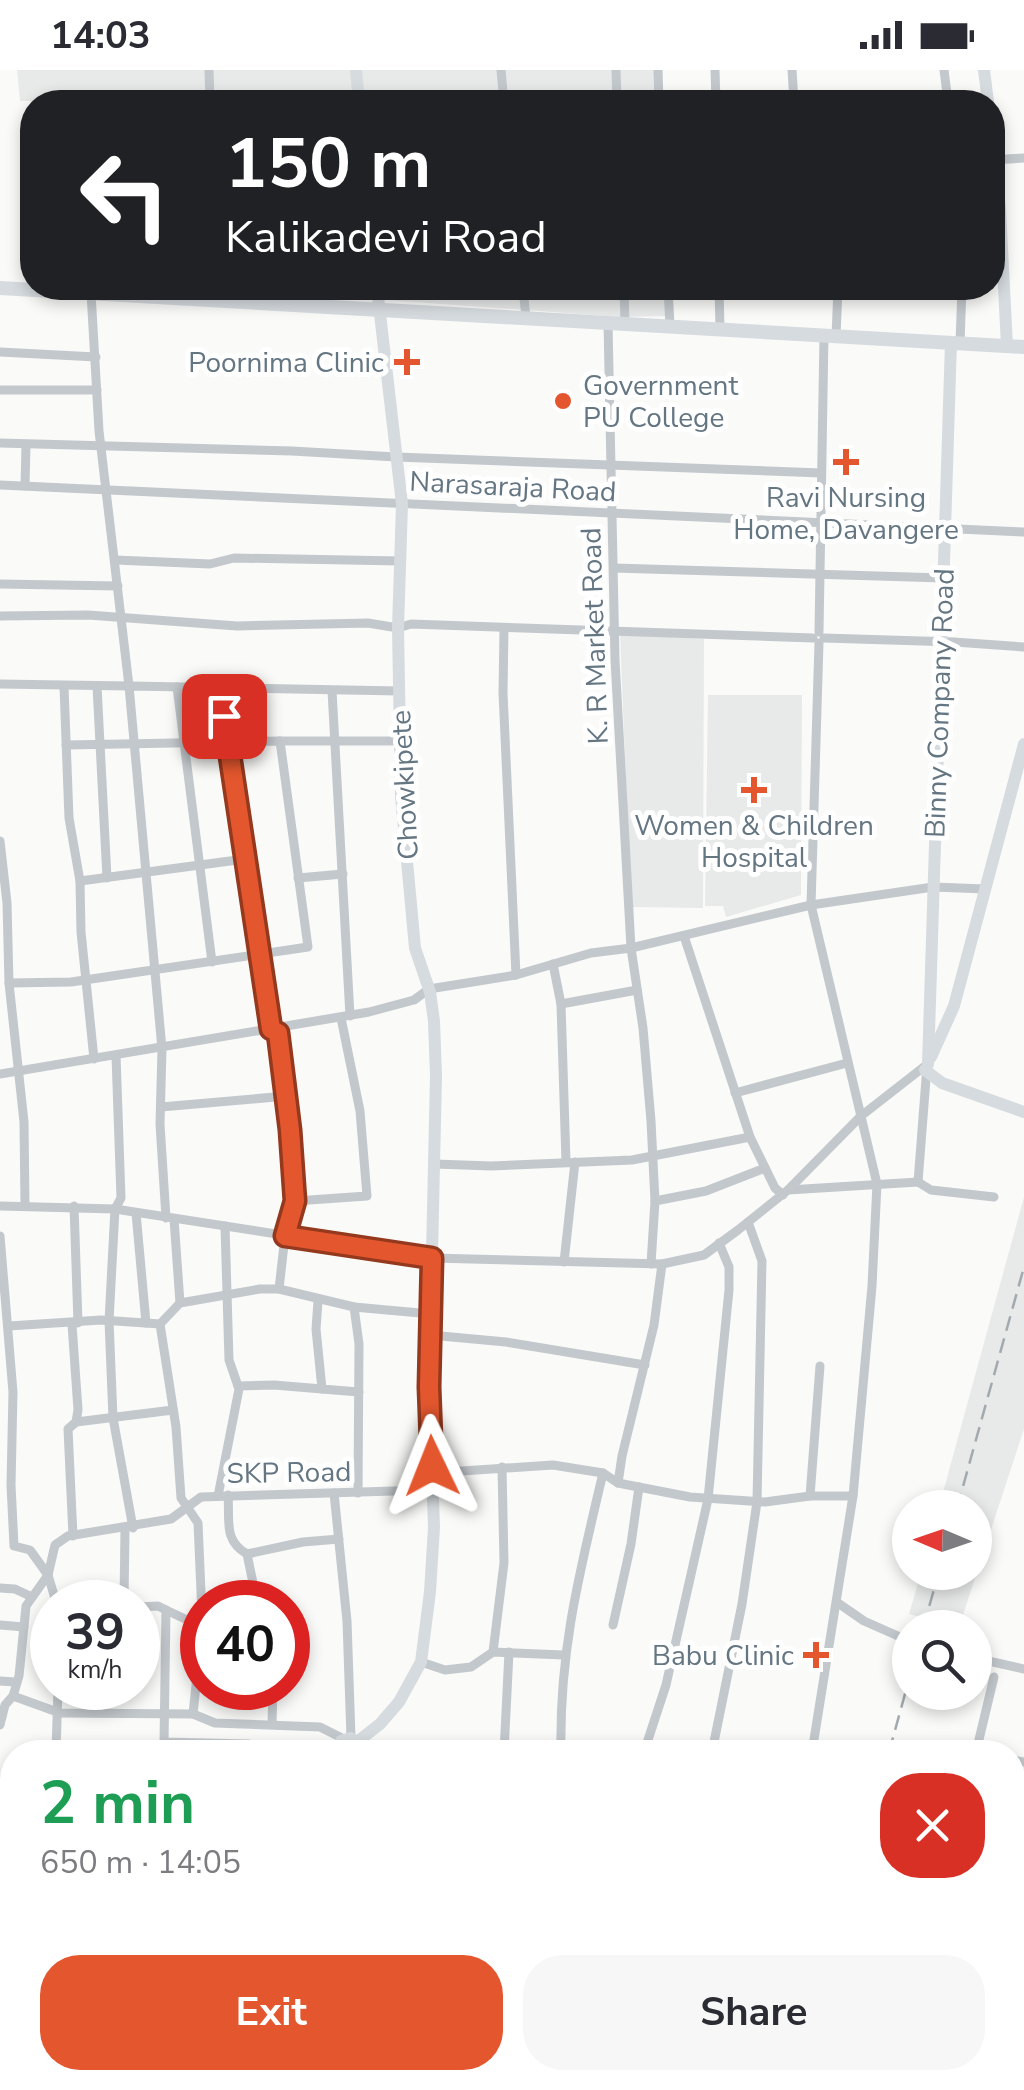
<!DOCTYPE html>
<meta charset="utf-8">
<style>
body{margin:0;font-family:"Nunito Sans",sans-serif;background:#f7f7f7;color:#2b2b33;height:100vh;display:flex;flex-direction:column;font-size:38px;white-space:nowrap}
*{box-sizing:border-box;margin:0}
p{font-size:32px;color:#7c7c81}
.icon{flex:none;width:55px;height:55px;fill:none;stroke:currentColor;stroke-width:2;stroke-linecap:round;stroke-linejoin:round}
.map{position:relative;flex:1;overflow:hidden}
.sheet{position:absolute;left:0px;top:1670px;width:1025px;height:350px;display:flex;flex-direction:column;background:#fff;border-radius:40px 40px 0 0;box-shadow:0 5px 15px #0003}
.sheet>*{flex:none}
.top-card{position:absolute;left:20px;top:20px;width:985px;height:210px;border-radius:40px;box-shadow:0 5px 15px #0003;background:#202124;color:#fff;overflow:hidden}
.needle{width:65px;rotate:272deg}
.tools{position:absolute;left:892px;top:1420px;display:grid;gap:20px}
.tools a{display:grid;place-items:center;width:100px;height:100px;border-radius:50%;background:#fff;box-shadow:0 5px 15px #0003;font-size:50px}
.speed{position:absolute;left:30px;top:1510px;display:flex;gap:20px;font-size:50px;font-weight:700;text-align:center}
.speed>*{display:grid;place-content:center;width:130px;height:130px;border-radius:50%;background:#fff;box-shadow:0 5px 15px #0003;line-height:1}
.speed small{font-size:25px;font-weight:400}
.speed .limit{border:15px solid #d22;background:#fff;color:#111}
.pin{position:absolute;display:grid;place-items:center;width:85px;height:85px;color:#fff;margin:-42px;border-radius:20px;box-shadow:0 5px 15px #0006}
.me{position:absolute;width:110px;margin:-55px;rotate:358deg;stroke-linejoin:round;filter:drop-shadow(0 0 8px #0008)}
.turn{display:flex;align-items:center;gap:35px;height:210px;padding:0 40px;font-size:45px}
.turn .icon{width:130px;height:130px;stroke-width:2.5}
.turn b{display:block;font-size:70px;line-height:85px}
.round{display:grid;place-items:center;flex:none;width:105px;height:105px;border-radius:40px;background:#f7f7f7}
.summary{display:flex;align-items:center;justify-content:space-between;height:170px;padding:0 40px}
h1{font-size:60px;font-weight:700;line-height:75px;color:#1e9e55}
.action{display:flex;gap:20px;margin-top:auto;padding:20px 40px}
.action a{flex:1;height:115px;border-radius:40px;background:#e4572e;color:#fff;font-size:40px;font-weight:700;line-height:115px;text-align:center}
.action a+a{background:#f7f7f7;color:#2b2b33}
.status{display:flex;justify-content:space-between;align-items:center;height:70px;padding:0 50px;background:#fff;direction:ltr}
.status svg{height:28px;fill:currentColor}
.map>svg:first-child{display:block}
</style>
<div class="status"><b>14:03</b><svg viewBox="0 0 49 12"><path d="M0 12V9h3v3zM5 12V6h3v6zM10 12V3h3v9zM15 12V0h3v12zM26 1h20v11H26zM47 4h2v5h-2z"/></svg></div>
<div class="map">
<svg width="1024" height="2020" viewBox="0 0 1024 2020">
<rect width="100%" height="100%" fill="#fafaf8"/>
<g fill="#e8e9e9">
<polygon points="17,0 660,0 661,32 20,31"/>
<polygon points="225,218 669,218 670,246 620,247"/>
<polygon points="620,564 704,569 703,838 631,837"/>
<polygon points="708,625 802,625 801,825 726,847 723,836 705,836"/>
<polygon points="1024,1127 1024,1359 959,1557 955,1557 909,1544 921,1503 975,1502 975,1438 939,1437"/>
</g>
<g fill="none" stroke-linecap="round" stroke-linejoin="round">
<g stroke="#bbc7cb" stroke-width="2.5">
<polyline points="549,2008 561,2020"/>
<polyline points="35,2020 43,2008"/>
</g>
<g stroke="#c3c8cc" stroke-width="9">
<polyline points="209,0 210,32"/>
<polyline points="501,0 504,32"/>
<polyline points="616,0 617,32"/>
<polyline points="658,0 659,32"/>
<polyline points="715,0 716,32"/>
<polyline points="792,0 794,32"/>
<polyline points="944,0 948,32"/>
<polyline points="992,90 1024,88"/>
<polyline points="523,218 526,248"/>
<polyline points="624,218 625,254"/>
<polyline points="668,218 670,256"/>
<polyline points="719,218 720,259"/>
<polyline points="608,253 615,590 631,878 643,958 651,1051 655,1131 651,1194"/>
<polyline points="836,266 838,218"/>
<polyline points="960,273 962,218"/>
<polyline points="0,282 96,287"/>
<polyline points="0,320 97,320"/>
<polyline points="0,373 292,381 396,387 821,403"/>
<polyline points="0,415 1024,462"/>
<polyline points="25,416 26,375"/>
<polyline points="115,490 210,494 234,488 400,491"/>
<polyline points="614,498 943,508"/>
<polyline points="0,514 118,516"/>
<polyline points="0,546 88,545 237,556 368,553 398,558 411,554 813,568"/>
<polyline points="504,558 503,623 516,905"/>
<polyline points="819,562 824,265"/>
<polyline points="824,568 954,572 1024,577"/>
<polyline points="0,614 129,616 99,361 91,223"/>
<polyline points="97,616 107,808"/>
<polyline points="64,617 69,748 80,811"/>
<polyline points="177,617 212,892"/>
<polyline points="332,621 350,946"/>
<polyline points="280,671 400,671"/>
<polyline points="0,771 7,833 9,913 24,1052 25,1136"/>
<polyline points="298,808 343,804"/>
<polyline points="684,866 750,1067 775,1118 783,1125"/>
<polyline points="553,894 561,934 566,1092"/>
<polyline points="9,913 71,912 308,877 280,671 66,675"/>
<polyline points="561,934 637,920"/>
<polyline points="116,986 121,1128 115,1139 109,1251 113,1348 133,1458"/>
<polyline points="94,989 81,862 80,811 245,789"/>
<polyline points="0,1004 369,942 414,930 429,919 516,905 591,883 631,878 811,835 933,817 986,819"/>
<polyline points="735,1023 847,993"/>
<polyline points="161,1037 287,1026"/>
<polyline points="435,1094 491,1096 632,1090 750,1067"/>
<polyline points="918,1112 931,1120 994,1127"/>
<polyline points="788,1120 918,1112 927,996"/>
<polyline points="295,1131 367,1126 360,1041 341,948"/>
<polyline points="655,1131 706,1121 765,1098"/>
<polyline points="0,1136 115,1139 432,1188 662,1194 704,1185 738,1160 788,1120 861,1046 925,996"/>
<polyline points="74,1136 78,1253"/>
<polyline points="136,1143 146,1253"/>
<polyline points="166,1148 160,1054 162,979 129,616 399,621"/>
<polyline points="174,1149 180,1233"/>
<polyline points="0,1166 13,1322 11,1415 14,1476 30,1480 48,1505"/>
<polyline points="564,1192 575,1092"/>
<polyline points="279,1219 354,1237 359,1274 358,1423"/>
<polyline points="318,1231 316,1259 322,1319 359,1322"/>
<polyline points="354,1237 431,1244"/>
<polyline points="72,1254 78,1340 76,1352 68,1359 73,1466"/>
<polyline points="160,1254 176,1357 181,1428 198,1453 202,1545"/>
<polyline points="9,1256 101,1250 160,1254 180,1233 260,1219 279,1219 285,1166 295,1131 290,1060 278,963 271,959 219,618"/>
<polyline points="430,1265 506,1272 645,1295"/>
<polyline points="238,1316 274,1315 322,1319"/>
<polyline points="76,1352 173,1340"/>
<polyline points="618,1413 622,1386 654,1255 662,1194"/>
<polyline points="334,1423 347,1551 351,1668"/>
<path d="M 228,1425 C 230,1451 223,1470 247,1484 L 257,1532"/>
<polyline points="218,1426 239,1319 229,1290 225,1156"/>
<polyline points="810,1426 820,1296"/>
<polyline points="247,1484 303,1472 339,1469"/>
<polyline points="48,1505 55,1475 68,1466 171,1449 201,1427 426,1420 432,1403 553,1395 603,1403 618,1413 690,1427 765,1432 810,1426 853,1426"/>
<polyline points="0,1518 15,1519 32,1527"/>
<polyline points="56,1532 48,1505 26,1536 19,1606 13,1626 60,1643 193,1644 215,1653 320,1657 344,1669"/>
<polyline points="124,1532 125,1459"/>
<polyline points="838,1533 864,1551 907,1570"/>
<polyline points="138,1537 158,1536 166,1540 164,1672 249,1674 256,1682"/>
<polyline points="166,1540 202,1557"/>
<polyline points="0,1555 24,1557"/>
<polyline points="613,1555 631,1474 639,1417"/>
<polyline points="493,1582 504,1493 502,1397"/>
<polyline points="975,1588 1024,1599"/>
<polyline points="421,1592 445,1600 471,1597 493,1582 564,1585"/>
<polyline points="0,1611 15,1612"/>
<polyline points="193,1644 202,1558"/>
<polyline points="272,1654 273,1618"/>
<polyline points="0,1655 5,1635 13,1626"/>
<polyline points="713,1679 750,1682"/>
<polyline points="56,1682 58,1618"/>
<polyline points="504,1682 509,1582"/>
<path d="M 561,1682 C 559,1580 580,1501 603,1403"/>
<polyline points="644,1682 666,1615 708,1429 729,1220 729,1197 719,1173"/>
<polyline points="712,1682 742,1534 757,1432 762,1191 748,1152"/>
<polyline points="812,1682 853,1426 872,1216 877,1114 811,835 819,573"/>
<polyline points="976,1682 994,1607"/>
<polyline points="1012,1690 1024,1692"/>
<polyline points="0,1731 12,1736"/>
<polyline points="1012,1790 1024,1793"/>
<polyline points="66,2020 74,2008"/>
<polyline points="116,2020 112,2018 118,2008"/>
<polyline points="168,2020 172,2008"/>
<polyline points="210,2020 214,2008"/>
<polyline points="248,2020 251,2008"/>
<polyline points="287,2020 290,2008"/>
<polyline points="328,2020 331,2008"/>
<polyline points="377,2020 381,2008"/>
<polyline points="415,2020 417,2008"/>
<polyline points="477,2020 480,2008"/>
<polyline points="517,2020 522,2020"/>
<polyline points="663,2020 665,2008"/>
<polyline points="705,2020 708,2008"/>
<polyline points="738,2020 743,2008"/>
</g>
<g stroke="#d6dbdf" stroke-width="12">
<polyline points="356,0 359,32"/>
<polyline points="984,0 988,32"/>
<polyline points="992,71 1000,139 1007,276"/>
<polyline points="931,987 954,936 1024,674"/>
<polyline points="928,994 951,272"/>
<polyline points="925,1000 942,1013 1024,1042"/>
<polyline points="357,1672 380,1654 399,1632 421,1592 430,1522 434,1457 429,1317 436,1006 434,951 430,922 415,878 401,726 398,558 402,434 377,218"/>
<polyline points="317,1682 339,1681"/>
<polyline points="339,1682 341,1671 351,1668 359,1675 358,1682"/>
<polyline points="1012,1885 1024,1886"/>
<polyline points="16,2020 24,2008"/>
</g>
<polyline stroke="#d6dbdf" stroke-width="14" points="0,218 1024,277"/>
<g stroke="#a2aab0" stroke-width="2.5" stroke-dasharray="15 8" stroke-linecap="butt">
<polyline points="957,1438 1024,1197"/>
<polyline points="923,1558 939,1502"/>
<polyline points="889,1682 910,1606"/>
<polyline points="782,2020 787,2008"/>
</g>
</g>
<g fill="none" stroke-linecap="round" stroke-linejoin="round">
<g stroke="#94391e" stroke-width="25">
<polyline id="route" points="224,646 271,959 278,963 290,1060 295,1131 285,1166 432,1188 429,1317 432,1396"/>
</g>
<use href="#route" stroke="#e4572e" stroke-width="18"/>
</g>
<g fill="#e4572e" stroke="#fff" stroke-width="4">
<path d="M402 277h10v10h10v10h-10v10h-10v-10h-10v-10h10z"/>
<circle cx="563" cy="331" r="10"/>
<path d="M841 377h10v10h10v10h-10v10h-10v-10h-10v-10h10z"/>
<path d="M749 705h10v10h10v10h-10v10h-10v-10h-10v-10h10z"/>
<path d="M811 1570h10v10h10v10h-10v10h-10v-10h-10v-10h10z"/>
</g>
<g text-anchor="middle" stroke-width="10" stroke-linejoin="round" paint-order="stroke">
<g font-size="28" fill="#657683" stroke="#fff" text-anchor="end">
<text x="384" y="302">Poornima Clinic</text>
<text x="583" y="325" text-anchor="start">Government<tspan x="583" dy="32">PU College</tspan></text>
<text x="846" y="437" text-anchor="middle">Ravi Nursing<tspan x="846" dy="32">Home, Davangere</tspan></text>
<text x="754" y="765" text-anchor="middle">Women &amp; Children<tspan x="754" dy="32">Hospital</tspan></text>
<text x="794" y="1595">Babu Clinic</text>
</g>
<g font-size="28" fill="#657683" stroke="#fff">
<text transform="translate(513 416) rotate(3)" y="10">Narasaraja Road</text>
<text transform="translate(594 566) rotate(-92)" y="10">K. R Market Road</text>
<text transform="translate(939 633) rotate(-88)" y="10">Binny Company Road</text>
<text transform="translate(404 715) rotate(-93)" y="10">Chowkipete</text>
<text transform="translate(289 1402) rotate(-1)" y="10">SKP Road</text>
</g>
</g>
</svg>
<div class="tools">
<a><svg class="needle" viewBox="-14 -14 28 28"><path d="M0-13l5 13h-10z" fill="#e53935"/><path d="M0 13l5-13h-10z" fill="#7c7c81"/></svg></a>
<a><svg class="icon" aria-label="search" viewBox="0 0 24 24"><circle cx="10" cy="10" r="6"/><path d="M15 15l6 6"/></svg></a>
</div>
<div class="speed"><div>39<small>km/h</small></div><div class="limit">40</div></div>
<div class="pin" style="left:224px;top:646px;background:#d93025"><svg class="icon" aria-label="arrive" viewBox="0 0 24 24"><path d="M6 21V4h12l-3 4 3 4H6"/></svg></div>
<svg class="me" style="left:432px;top:1396px" viewBox="-20 -20 40 40"><path d="M0-17L14 15 0 8-14 15z" fill="#e4572e" stroke="#fff" stroke-width="4"/></svg>
<div class="top-card">
<div class="turn"><svg class="icon" aria-label="left" viewBox="0 0 24 24"><path d="M17 20v-9H6M10 6l-5 5 5 5"/></svg><div><b>150 m</b>Kalikadevi Road</div></div>
</div>
<section class="sheet">
<div class="summary"><div><h1>2 min</h1><p>650 m · 14:05</p></div><a class="round" style="background:#d93025;color:#fff"><svg class="icon" aria-label="close" viewBox="0 0 24 24"><path d="M6 6l12 12M18 6L6 18"/></svg></a></div>
<div class="action"><a>Exit</a><a>Share</a></div>
</section>
</div>
